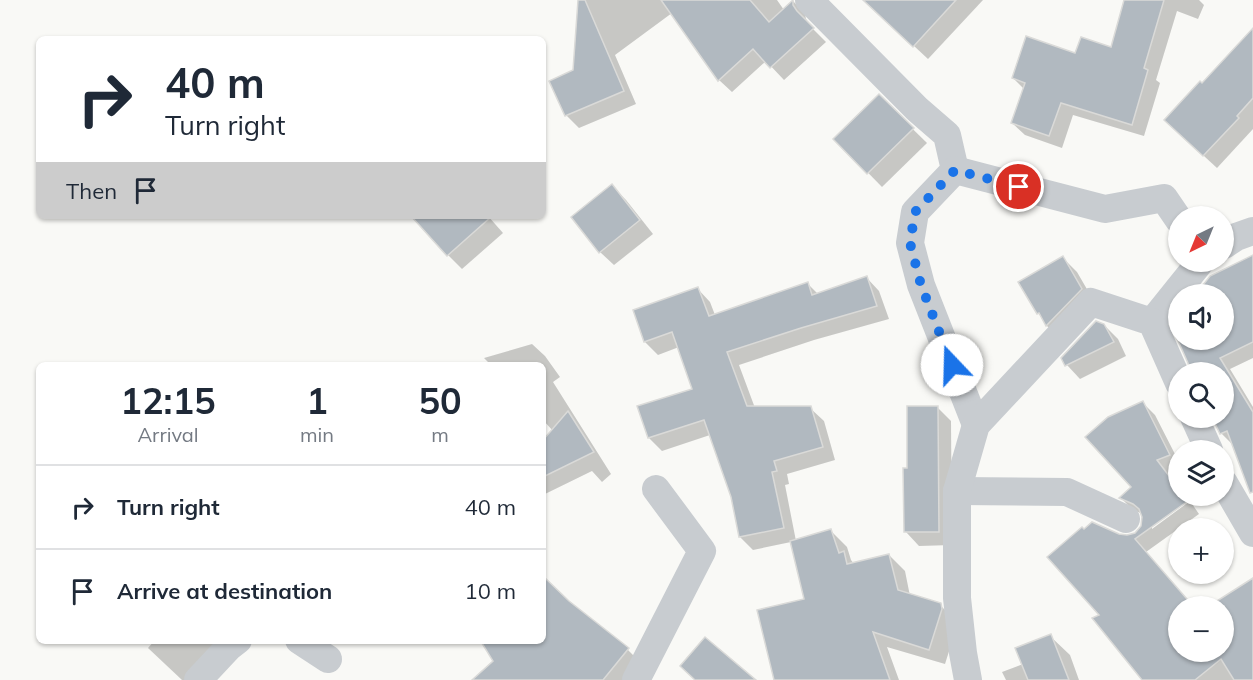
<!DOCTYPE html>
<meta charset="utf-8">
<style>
body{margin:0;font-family:Mulish,sans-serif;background:#f6f6f7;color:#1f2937;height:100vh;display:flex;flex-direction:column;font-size:22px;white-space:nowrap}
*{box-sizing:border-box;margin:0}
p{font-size:20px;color:#747a83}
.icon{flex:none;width:33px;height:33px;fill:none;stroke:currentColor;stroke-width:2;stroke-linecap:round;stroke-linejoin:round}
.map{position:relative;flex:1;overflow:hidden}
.details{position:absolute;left:36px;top:362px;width:510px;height:282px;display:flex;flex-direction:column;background:#fff;border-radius:9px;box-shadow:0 2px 4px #0004}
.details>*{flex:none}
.hud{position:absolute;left:36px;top:36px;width:510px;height:183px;border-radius:9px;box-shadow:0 2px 4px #0004;background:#fff;color:#1f2937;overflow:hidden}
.needle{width:39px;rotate:223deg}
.fabs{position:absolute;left:1168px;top:206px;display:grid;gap:12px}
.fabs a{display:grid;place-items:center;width:66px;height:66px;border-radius:50%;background:#fff;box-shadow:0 2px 4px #0004;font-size:30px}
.pin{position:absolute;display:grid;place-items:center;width:51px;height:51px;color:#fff;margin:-26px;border:3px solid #fff;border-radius:50%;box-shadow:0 2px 6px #0007}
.me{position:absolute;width:66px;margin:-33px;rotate:339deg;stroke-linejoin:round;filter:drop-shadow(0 0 4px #0008)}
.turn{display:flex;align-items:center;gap:21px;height:126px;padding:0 30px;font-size:27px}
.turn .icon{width:78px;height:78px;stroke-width:2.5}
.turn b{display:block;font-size:42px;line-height:51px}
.then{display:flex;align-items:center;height:57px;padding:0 30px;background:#0003;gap:12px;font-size:22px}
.eta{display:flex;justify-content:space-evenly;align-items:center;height:102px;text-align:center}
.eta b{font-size:36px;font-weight:700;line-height:42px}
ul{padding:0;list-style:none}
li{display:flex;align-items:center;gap:18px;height:84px;padding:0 30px;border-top:2px solid #e0e1e3}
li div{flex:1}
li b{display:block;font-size:22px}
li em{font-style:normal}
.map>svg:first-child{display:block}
</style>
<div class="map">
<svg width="1253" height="680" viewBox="0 0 1253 680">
<rect width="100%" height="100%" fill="#f9f9f6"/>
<g fill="#0003">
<polygon points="579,0 777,0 784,10 793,1 805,14 806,19 810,26 826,42 784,80 766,61 732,92 719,80 672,13 615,55 636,104 579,128 566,115 575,71"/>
<polygon points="874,0 983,0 928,59 884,18"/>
<polygon points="1126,0 1199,0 1204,5 1198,19 1177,11 1156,80 1160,83 1144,136 1073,115 1062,148 1025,135 1012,123 1024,89 1013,78 1076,55 1112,49"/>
<polygon points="1253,30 1253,129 1217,168 1179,133"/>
<polygon points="879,96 927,143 882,187 835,139"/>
<polygon points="612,186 626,200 653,234 614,265 600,252"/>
<polygon points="428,216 488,216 503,233 462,269 448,255"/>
<polygon points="1253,257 1253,358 1230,369 1253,407 1253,472 1232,444 1221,433 1214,417 1224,417 1224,372 1194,372 1179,339 1224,339 1224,294 1198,294"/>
<polygon points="1063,258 1077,272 1095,303 1060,339 1047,326 1043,319 1038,313"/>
<polygon points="866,277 879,291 889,319 814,340 739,365 755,408 810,408 824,421 835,460 787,474 789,484 785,485 796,541 831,531 847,547 851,560 854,564 889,555 905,571 910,596 940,605 956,621 957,626 945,664 887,647 899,680 778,680 806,600 791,542 753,550 740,537 733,497 710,435 662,451 649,438 694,390 679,347 658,355 645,342 635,311 697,288 710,302 715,315 807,283 818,294"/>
<polygon points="1104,325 1118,339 1126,356 1080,379 1067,365"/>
<polygon points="532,344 545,356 560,377 553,382 611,474 602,482 592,471 543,495 543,442 553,431 543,420 543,364 490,364 484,358"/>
<polygon points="1143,403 1155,415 1179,462 1179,468 1168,473 1179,487 1179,495 1185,495 1188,499 1152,525 1152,529 1190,501 1199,514 1146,552 1193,606 1179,606 1179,651 1224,651 1224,606 1212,606 1253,588 1253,680 1144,680 1101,615 1119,535 1127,537 1136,534 1142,527 1143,514 1133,510 1121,498 1133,487"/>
<polygon points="937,407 951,421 952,545 919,546 906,532 909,470"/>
<polygon points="543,578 568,602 628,650 640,662 626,680 486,680 543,640"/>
<polygon points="1050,636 1070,655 1079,680 1006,680 1002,672 1023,664"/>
<polygon points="76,640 87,640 80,644"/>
<polygon points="155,640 222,640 187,680 182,680 148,648"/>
</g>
<g fill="#b1b9c0" stroke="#dadad8" stroke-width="1.5">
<polygon points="578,0 585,0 624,91 565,116 549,81 573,70"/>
<polygon points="661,0 750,0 769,22 793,0 793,5 797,11 814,28 770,68 753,49 718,81"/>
<polygon points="863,0 956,0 913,47"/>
<polygon points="1124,0 1164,0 1144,68 1148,70 1132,125 1061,103 1049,136 1011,123 1025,83 1012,78 1026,36 1075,53 1081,37 1111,47"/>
<polygon points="1253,28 1253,98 1237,116 1239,118 1203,156 1164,120 1200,81 1202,83"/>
<polygon points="879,94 914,128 867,174 833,139"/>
<polygon points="612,184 640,220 599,253 571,217"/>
<polygon points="411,216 492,216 447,256"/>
<polygon points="1253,255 1253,342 1220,358 1253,412 1253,492 1250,493 1227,431 1220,434 1212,417 1224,417 1224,372 1192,372 1171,325 1179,315 1179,339 1224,339 1224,294 1196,294 1210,276"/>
<polygon points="1063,256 1082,289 1046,326 1039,313 1037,314 1018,282"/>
<polygon points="867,276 877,306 801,328 727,352 747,406 811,406 823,447 774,461 777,471 772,472 784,528 739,537 731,497 704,420 648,438 637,406 692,389 672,332 644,342 633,310 698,287 709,316 808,282 812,295"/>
<polygon points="1096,321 1104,324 1114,342 1065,366 1061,358"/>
<polygon points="1143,401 1170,455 1157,460 1179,489 1179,495 1184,495 1188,501 1135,539 1193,606 1179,606 1179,651 1224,651 1224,606 1209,606 1253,578 1253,680 1234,680 1221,659 1195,680 1142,680 1092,618 1099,615 1047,557 1082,527 1084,529 1092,522 1119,534 1127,535 1135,533 1141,526 1142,517 1139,509 1133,504 1119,498 1131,487 1085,437 1108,417"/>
<polygon points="907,406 938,406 939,532 904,532 903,468 907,468"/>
<polygon points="568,411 594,452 543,477 543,440"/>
<polygon points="831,529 839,553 844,551 847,564 889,554 898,590 941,603 942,609 929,650 873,632 890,680 774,680 757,610 804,599 790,541"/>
<polygon points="543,576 569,601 629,648 603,680 472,680 493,661 480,640 543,640"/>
<polygon points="1051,634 1069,680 1028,680 1015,648"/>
<polygon points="705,637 756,680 695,680 680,666"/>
</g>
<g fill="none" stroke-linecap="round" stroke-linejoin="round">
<g stroke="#c8ccd0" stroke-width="28">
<polyline points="809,0 917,109 947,135 955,170 915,212 910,243 921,285 976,425"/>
<polyline points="955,170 1105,209 1164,198 1179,220"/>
<polyline points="1224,245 1236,237 1253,231"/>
<polyline points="1152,322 1201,261"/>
<polyline points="1194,417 1209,450"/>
<polyline points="1224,483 1253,533"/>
<polyline points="957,491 1067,492 1126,519"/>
<polyline points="299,640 328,659"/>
<polyline points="198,680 229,647 238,640"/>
<polyline points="636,680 702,551 656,489"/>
<polyline points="968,680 963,653 957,598 957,491 976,425 1091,302 1152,322 1179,383"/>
</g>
</g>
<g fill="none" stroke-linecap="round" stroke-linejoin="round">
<polyline stroke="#1a73e8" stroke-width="10" stroke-dasharray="0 18" points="952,365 921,285 910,243 915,212 955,170 1019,187"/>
</g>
</svg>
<div class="fabs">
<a><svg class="needle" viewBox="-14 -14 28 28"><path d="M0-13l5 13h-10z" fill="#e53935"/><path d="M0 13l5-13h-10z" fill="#747a83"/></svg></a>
<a><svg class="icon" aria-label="sound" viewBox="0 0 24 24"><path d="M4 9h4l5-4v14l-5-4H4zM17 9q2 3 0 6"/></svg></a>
<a><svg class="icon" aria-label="search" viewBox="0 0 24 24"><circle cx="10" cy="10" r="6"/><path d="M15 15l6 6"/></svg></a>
<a><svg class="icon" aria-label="layers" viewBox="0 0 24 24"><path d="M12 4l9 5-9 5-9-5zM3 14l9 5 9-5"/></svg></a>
<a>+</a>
<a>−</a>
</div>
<div class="pin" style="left:1019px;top:187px;background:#d93025"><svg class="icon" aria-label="arrive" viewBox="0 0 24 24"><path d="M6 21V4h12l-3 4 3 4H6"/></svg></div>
<svg class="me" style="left:952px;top:365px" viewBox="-20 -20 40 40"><circle r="19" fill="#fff"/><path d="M0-13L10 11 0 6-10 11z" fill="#1a73e8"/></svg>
<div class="hud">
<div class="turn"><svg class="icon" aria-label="right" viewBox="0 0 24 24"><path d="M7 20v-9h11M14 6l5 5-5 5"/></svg><div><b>40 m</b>Turn right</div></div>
<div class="then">Then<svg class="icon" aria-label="arrive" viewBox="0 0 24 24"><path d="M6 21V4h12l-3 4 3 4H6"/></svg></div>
</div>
<section class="details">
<div class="eta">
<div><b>12:15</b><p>Arrival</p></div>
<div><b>1</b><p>min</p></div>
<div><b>50</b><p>m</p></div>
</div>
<ul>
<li><svg class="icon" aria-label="right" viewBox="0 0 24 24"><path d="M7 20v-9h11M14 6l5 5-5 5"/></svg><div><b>Turn right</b></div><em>40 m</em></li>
<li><svg class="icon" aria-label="arrive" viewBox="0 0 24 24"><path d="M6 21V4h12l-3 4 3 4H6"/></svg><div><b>Arrive at destination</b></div><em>10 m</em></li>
</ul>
</section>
</div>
